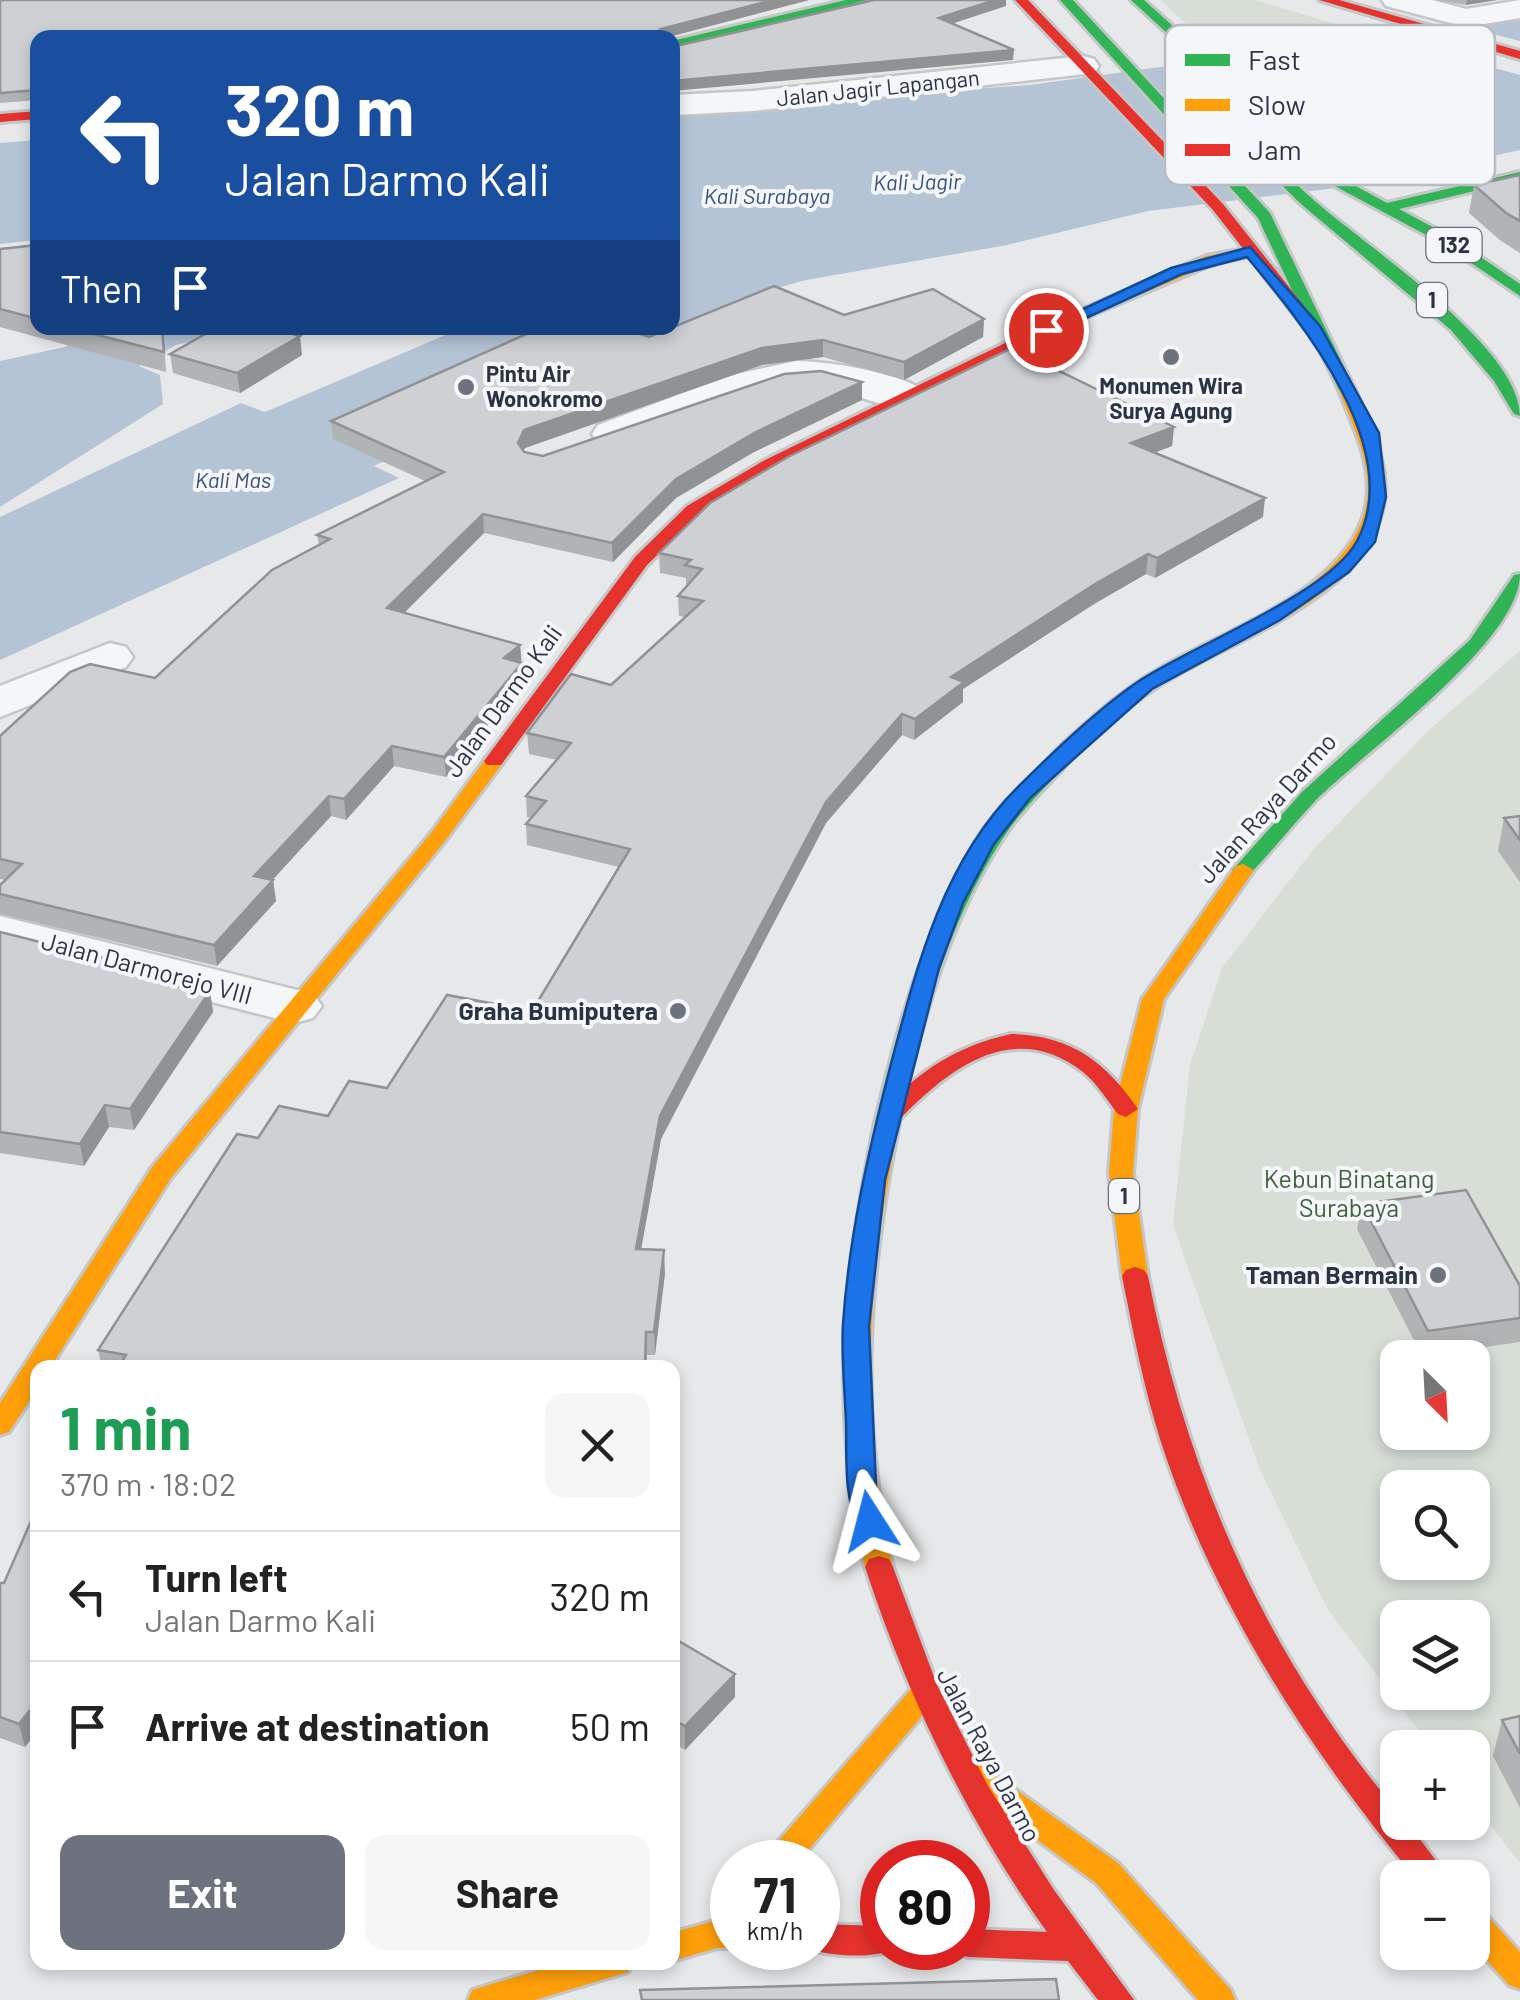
<!DOCTYPE html>
<meta charset="utf-8">
<style>
body{margin:0;font-family:Barlow,sans-serif;background:#f6f6f6;color:#222;height:100vh;display:flex;flex-direction:column;font-size:38px;white-space:nowrap}
*{box-sizing:border-box;margin:0}
p{font-size:32px;color:#767676}
.icon{flex:none;width:55px;height:55px;fill:none;stroke:currentColor;stroke-width:2;stroke-linecap:round;stroke-linejoin:round}
.map{position:relative;flex:1;overflow:hidden}
.details{position:absolute;left:30px;top:1360px;width:650px;height:610px;display:flex;flex-direction:column;background:#fff;border-radius:20px;box-shadow:0 5px 15px #0003}
.details>*{flex:none}
.guide{position:absolute;left:30px;top:30px;width:650px;height:305px;border-radius:20px;box-shadow:0 5px 15px #0003;background:#1a4fa0;color:#fff;overflow:hidden}
.needle{width:65px;rotate:156deg}
.controls{position:absolute;left:1380px;top:1340px;display:grid;gap:20px}
.controls a{display:grid;place-items:center;width:110px;height:110px;border-radius:20px;background:#fff;box-shadow:0 5px 15px #0003;font-size:50px}
.speed{position:absolute;left:710px;top:1840px;display:flex;gap:20px;font-size:50px;font-weight:700;text-align:center}
.speed>*{display:grid;place-content:center;width:130px;height:130px;border-radius:50%;background:#fff;box-shadow:0 5px 15px #0003;line-height:1}
.speed small{font-size:25px;font-weight:400}
.speed .limit{border:15px solid #d22;background:#fff;color:#111}
.pin{position:absolute;display:grid;place-items:center;width:85px;height:85px;color:#fff;margin:-42px;border:5px solid #fff;border-radius:50%;box-shadow:0 2px 10px #0007}
.me{position:absolute;width:110px;margin:-55px;rotate:351deg;stroke-linejoin:round;filter:drop-shadow(0 0 8px #0008)}
.turn{display:flex;align-items:center;gap:35px;height:210px;padding:0 30px;font-size:45px}
.turn .icon{width:130px;height:130px;stroke-width:2.5}
.turn b{display:block;font-size:70px;line-height:85px}
.then{display:flex;align-items:center;height:95px;padding:0 30px;background:#0003;gap:20px;font-size:38px}
.round{display:grid;place-items:center;flex:none;width:105px;height:105px;border-radius:20px;background:#f6f6f6}
.summary{display:flex;align-items:center;justify-content:space-between;height:170px;padding:0 30px}
h1{font-size:60px;font-weight:700;line-height:75px;color:#1e9e55}
.button{display:flex;gap:20px;margin-top:auto;padding:20px 30px}
.button a{flex:1;height:115px;border-radius:20px;background:#6c737f;color:#fff;font-size:40px;font-weight:700;line-height:115px;text-align:center}
.button a+a{background:#f6f6f6;color:#222}
ul{padding:0;list-style:none}
li{display:flex;align-items:center;gap:30px;height:130px;padding:0 30px;border-top:2px solid #e0e0e0}
li div{flex:1}
li b{display:block;font-size:38px}
li em{font-style:normal}
.map>svg:first-child{display:block}
</style>
<div class="map">
<svg width="1520" height="2000" viewBox="0 0 1520 2000">
<rect width="100%" height="100%" fill="#e6e8ea"/>
<g fill="#d6ded6" fill-rule="evenodd">
<polygon points="1161,0 1255,0 1370,34 1219,55"/>
<path d="M 1520,651 L 1520,1863 L 1473,1803 L 1472,1748 L 1431,1747 L 1328,1610 L 1260,1470 L 1173,1225 L 1190,1065 L 1222,968 L 1313,850 L 1429,730 ZM 1398,1358 L 1472,1358 L 1472,1432 L 1398,1432 ZM 1398,1488 L 1472,1488 L 1472,1562 L 1398,1562 ZM 1398,1618 L 1472,1618 L 1472,1692 L 1398,1692 Z"/>
</g>
<g fill="#b4c4d5">
<polygon points="1520,17 1520,150 1360,185 1148,211 1007,245 806,280 738,299 374,466 399,478 0,660 0,517 241,403 265,412 462,328 672,328 673,110 1030,85"/>
<polygon points="37,140 37,240 0,244 0,143"/>
<polygon points="96,328 247,328 176,345 139,366 160,375 163,404 0,507 0,361 65,347"/>
</g>
<polygon fill="#e6e8ea" points="1466,27 1520,41 1520,75 1392,40"/>
<g fill="none" stroke-linecap="round" stroke-linejoin="round">
<g stroke="#c4c6c8" stroke-width="5">
<g id="street">
<polygon points="1382,0 1432,0 1466,9 1520,0 1520,18 1466,27 1386,6"/>
<polygon points="1083,56 1094,59 1099,66 1094,73 753,111 672,115 672,95 753,91"/>
<path d="M 796,361 C 825,361 913,373 930,397 L 924,405 C 883,416 839,381 796,385 C 730,390 674,431 612,446 L 598,443 L 592,434 L 598,425 L 728,376 Z"/>
<polygon points="110,643 126,647 133,657 126,667 0,717 0,686"/>
<polygon points="0,916 313,994 322,1006 313,1018 294,1023 0,948"/>
</g>
</g>
<g stroke="#c4c6c8" stroke-width="6">
<g id="fast">
<polygon points="846,0 868,0 672,49 672,41"/>
<polygon points="1060,0 1073,0 1270,213 1355,390 1353,393 1339,390 1258,218"/>
<polygon points="1131,0 1144,0 1341,178 1387,203 1520,172 1520,180 1399,209 1453,238 1520,284 1520,296 1443,244 1331,184"/>
<path d="M 1206,105 L 1216,105 C 1249,138 1281,172 1316,202 C 1367,247 1520,347 1520,416 L 1514,414 L 1494,381 L 1451,330 L 1301,204 L 1206,111 Z"/>
<path d="M 1520,574 C 1520,641 1367,750 1317,799 C 1294,823 1273,850 1250,874 L 1236,874 L 1232,870 L 1236,866 L 1302,792 L 1470,640 L 1514,575 Z"/>
<path d="M 1071,741 L 1081,747 C 1057,778 1027,802 1005,835 C 947,922 922,1022 899,1123 L 895,1128 L 879,1128 L 875,1123 C 913,964 946,862 1064,743 Z"/>
</g>
</g>
<g stroke="#c4c6c8" stroke-width="6">
<g id="slow">
<polygon points="1250,248 1255,249 1255,255 1215,263 1058,329 1044,326 1206,256"/>
<path d="M 1347,385 L 1355,390 C 1369,424 1389,462 1384,500 C 1373,593 1244,635 1175,676 C 1139,696 1108,724 1078,751 L 1064,751 L 1061,747 L 1064,743 C 1094,716 1125,688 1161,668 C 1227,629 1355,588 1367,500 C 1372,462 1352,424 1339,390 Z"/>
<polygon points="494,755 504,761 445,841 171,1178 50,1368 38,1368 38,1388 9,1432 0,1435 0,1403 153,1166 431,833 487,757"/>
<polygon points="1243,864 1254,870 1164,999 1138,1109 1133,1173 1148,1276 1144,1282 1126,1282 1122,1276 1109,1173 1114,1109 1142,999 1236,866"/>
<path d="M 887,1115 L 899,1123 C 868,1276 857,1413 893,1567 L 889,1575 L 879,1578 L 869,1575 L 865,1567 C 830,1413 843,1276 875,1123 Z"/>
<polygon points="922,1684 932,1688 937,1696 932,1704 798,1862 764,1862 768,1853 912,1688"/>
<polygon points="972,1762 983,1766 1118,1863 1231,1990 1235,2000 1198,2000 1096,1883 961,1784 957,1775 961,1766"/>
<polygon points="1472,1907 1483,1911 1520,1952 1520,1989 1509,1985 1472,1944"/>
<polygon points="717,1920 732,1921 732,1948 736,1948 717,1948 672,1961 672,1933"/>
<polygon points="565,1962 633,1962 628,1972 535,2000 468,2000 472,1990"/>
</g>
</g>
<g stroke="#c4c6c8" stroke-width="6">
<g id="jam">
<polygon points="1015,0 1028,0 1223,204 1320,326 1320,332 1308,332 1213,210"/>
<polygon points="1319,0 1339,0 1520,51 1520,59"/>
<polygon points="38,111 38,119 0,122 0,114"/>
<polygon points="1046,323 1060,326 777,468 699,514 647,565 501,765 487,765 484,761 487,757 635,557 687,506 765,460"/>
<path d="M 1011,1034 C 1070,1035 1105,1061 1138,1109 L 1126,1117 L 1118,1114 C 1107,1100 1097,1083 1083,1072 C 1014,1018 949,1068 899,1120 L 883,1120 L 879,1115 L 883,1110 C 920,1070 957,1046 1011,1034 Z"/>
<path d="M 1135,1267 L 1144,1270 L 1148,1276 C 1187,1476 1266,1655 1398,1812 L 1398,1822 L 1407,1822 L 1449,1878 L 1415,1878 C 1307,1747 1212,1601 1160,1439 C 1143,1385 1133,1331 1122,1276 L 1126,1270 Z"/>
<path d="M 879,1556 L 889,1559 L 893,1567 L 937,1685 L 988,1786 L 1054,1890 L 1134,2000 L 1098,2000 L 1068,1961 L 968,1957 L 957,1953 L 954,1948 L 968,1948 L 968,1929 L 1047,1932 C 967,1820 908,1698 865,1567 L 869,1559 Z"/>
<path d="M 818,1924 L 882,1926 L 882,1948 L 895,1948 C 876,1960 827,1956 806,1948 L 818,1948 Z"/>
</g>
</g>
<use href="#street" fill="#f5f6f7" fill-rule="evenodd"/>
<use href="#fast" fill="#30b455" fill-rule="evenodd"/>
<use href="#slow" fill="#ff9f0a" fill-rule="evenodd"/>
<use href="#jam" fill="#e5322d" fill-rule="evenodd"/>
</g>
<g fill="#b1b3b5">
<polygon points="0,0 809,0 669,36 38,38 38,100 0,103"/>
<polygon points="1436,0 1497,0 1466,5"/>
<polygon points="1520,175 1520,253 1501,241 1469,213 1474,185"/>
<polygon points="38,245 38,328 163,328 166,372 0,327 0,249"/>
<polygon points="844,315 984,319 983,337 904,380 823,357 762,365 525,448 523,451 543,456 862,400 754,452 676,498 613,562 484,533 404,613 520,645 523,682 446,777 394,766 346,820 331,816 272,880 273,880 276,901 217,966 0,914 0,885 5,880 0,879 0,736 155,678 319,545 317,535 425,481 333,439 331,421 649,337"/>
<polygon points="170,354 302,355 240,393 173,373"/>
<polygon points="1174,427 1172,446 1154,453 1263,517 1155,578 1146,574 1094,604 963,689 963,702 914,740 902,735 826,823 661,1139 641,1249 665,1273 655,1355 647,1355 647,1368 102,1368 98,1350 258,1138 328,1116 387,1088 532,1011 619,867 527,845 526,824 531,818 527,817 526,796 557,760 529,754 527,733 611,685 686,617 679,616 678,596 688,585 686,585 686,578 660,573 659,553"/>
<polygon points="1520,816 1520,882 1498,851 1504,818"/>
<polygon points="0,932 184,978 185,987 210,991 213,1012 134,1130 109,1127 84,1166 0,1153"/>
<polygon points="1362,1204 1520,1286 1520,1342 1422,1356 1357,1229"/>
<polygon points="0,1583 4,1583 25,1747 0,1738"/>
<polygon points="672,1637 735,1674 735,1697 685,1750 672,1742"/>
<polygon points="1520,1716 1520,1808 1493,1756 1502,1720"/>
</g>
<g fill="#909294">
<polygon points="773,0 809,0 665,38 661,29"/>
<polygon points="995,0 1006,0 1006,6 939,28 939,18"/>
<polygon points="1467,0 1497,0 1466,5"/>
<polygon points="1014,50 1013,60 672,91 672,81"/>
<polygon points="984,319 983,337 904,380 904,362"/>
<polygon points="300,336 302,355 240,393 237,373"/>
<polygon points="823,340 823,357 762,365 525,448 519,461 518,443 524,430 762,348"/>
<polygon points="862,382 862,400 754,452 676,498 613,562 612,543 676,479 754,433"/>
<polygon points="1174,427 1172,446 1129,462 1131,443"/>
<polygon points="1265,498 1263,517 1155,578 1157,558"/>
<polygon points="483,514 484,533 389,628 387,608"/>
<polygon points="1148,554 1146,574 1094,604 963,689 963,702 914,740 915,719 951,677 1095,584"/>
<polygon points="520,645 523,682 446,777 444,757 504,658"/>
<polygon points="902,714 902,735 826,823 661,1139 637,1272 636,1249 660,1116 826,802"/>
<polygon points="392,746 394,766 346,820 344,799"/>
<polygon points="329,796 331,816 257,897 254,876"/>
<polygon points="273,880 276,901 217,966 214,945"/>
<polygon points="210,991 213,1012 134,1130 130,1109"/>
<polygon points="105,1105 109,1127 84,1166 80,1144"/>
<polygon points="664,1250 665,1273 655,1355 654,1332"/>
<polygon points="735,1674 735,1697 685,1750 685,1726"/>
<polygon points="38,1700 38,1731 25,1747 19,1724"/>
</g>
<g fill="#ced0d3" stroke="#909294" stroke-width="2.5">
<polygon points="0,0 773,0 661,29 668,32 670,38 38,38 38,90 0,93"/>
<polygon points="874,0 995,0 939,18 1014,50 672,81 672,47"/>
<polygon points="1520,175 1520,221 1506,213 1474,185"/>
<polygon points="38,245 38,319 0,309 0,249"/>
<polygon points="774,286 844,315 933,289 984,319 904,362 823,340 762,348 524,430 518,443 524,452 543,456 784,374 821,371 862,382 754,433 676,479 612,543 483,514 387,608 520,645 504,658 522,663 444,757 392,746 344,799 329,796 254,876 273,880 214,945 0,894 0,885 22,864 0,859 0,736 70,672 90,664 155,678 272,570 330,539 317,535 444,472 331,421 540,328 623,328 649,337"/>
<polygon points="70,328 162,328 164,352"/>
<polygon points="216,328 270,328 300,336 237,373 170,354"/>
<polygon points="1012,348 1174,427 1131,443 1265,498 1157,558 1148,554 1095,584 951,677 964,682 915,719 902,714 826,802 660,1116 636,1249 664,1250 654,1332 646,1332 645,1368 118,1368 126,1355 98,1350 237,1134 258,1138 279,1106 328,1116 349,1081 387,1088 447,995 532,1011 630,849 526,824 546,801 526,796 571,743 527,733 571,674 611,685 703,601 678,596 702,569 685,565 691,560 659,553 710,503 788,457"/>
<polygon points="1520,816 1520,840 1504,818"/>
<polygon points="0,932 184,978 177,986 210,991 130,1109 105,1105 80,1144 0,1132"/>
<polygon points="1466,1190 1520,1286 1520,1318 1428,1331 1362,1204"/>
<polygon points="38,1505 38,1700 19,1724 0,1717 0,1583 4,1583"/>
<polygon points="672,1637 735,1674 685,1726 672,1719"/>
<polygon points="1520,1716 1520,1754 1502,1720"/>
<polygon points="1056,1979 1059,2000 642,2000 640,1990"/>
</g>
<path fill="#1a73e8" stroke="#114b97" stroke-width="2.5" d="M 1250,247 L 1320,326 L 1379,433 L 1386,497 L 1375,542 L 1349,572 L 1280,620 L 1152,689 L 1031,797 L 994,844 L 963,903 L 939,968 L 885,1180 L 869,1326 L 876,1487 L 884,1521 L 879,1529 L 860,1529 C 843,1498 847,1457 846,1423 C 845,1391 841,1356 843,1324 C 849,1236 868,1153 890,1068 C 916,969 942,862 1018,787 C 1053,752 1099,708 1139,681 C 1191,646 1329,594 1357,541 C 1406,449 1302,323 1247,257 L 1182,274 L 1051,334 L 1038,330 L 1171,268 Z"/>
<g fill="#6c737f" stroke="#f4f6f9" stroke-width="4">
<circle cx="1171" cy="357" r="10"/>
<circle cx="466" cy="387" r="10"/>
<circle cx="678" cy="1011" r="10"/>
<circle cx="1438" cy="1275" r="10"/>
</g>
<g text-anchor="middle" stroke-width="8" stroke-linejoin="round" paint-order="stroke">
<g font-size="22" fill="#2b3445" stroke="#f4f6f9">
<text transform="translate(878 88) rotate(-6)" y="8">Jalan Jagir Lapangan</text>
</g>
<g font-size="22" font-style="italic" fill="#34527a" stroke="#f4f6f9">
<text transform="translate(917 182) rotate(-1)" y="8">Kali Jagir</text>
<text x="767" y="204">Kali Surabaya</text>
<text x="233" y="488">Kali Mas</text>
</g>
<g fill="#f4f6f9" stroke="#676e7b" stroke-width="2.5">
<rect x="1426.5" y="228" width="55" height="34" rx="8"/>
<rect x="1417" y="283" width="30" height="34" rx="8"/>
<rect x="1109" y="1179" width="30" height="34" rx="8"/>
</g>
<g font-size="22" font-weight="bold" fill="#2b3445">
<text x="1454" y="253">132</text>
<text x="1432" y="308">1</text>
<text x="1124" y="1204">1</text>
</g>
<g font-size="22" font-weight="bold" fill="#2b3445" stroke="#f4f6f9" text-anchor="start">
<text x="486" y="382">Pintu Air<tspan x="486" dy="25">Wonokromo</tspan></text>
<text x="1171" y="394" text-anchor="middle">Monumen Wira<tspan x="1171" dy="25">Surya Agung</tspan></text>
</g>
<g font-size="25" fill="#2b3445" stroke="#f4f6f9">
<text transform="translate(503 701) rotate(-54)" y="9">Jalan Darmo Kali</text>
<text transform="translate(1267 808) rotate(-48)" y="9">Jalan Raya Darmo</text>
<text transform="translate(147 968) rotate(15)" y="9">Jalan Darmorejo VIII</text>
<text transform="translate(989 1755) rotate(62)" y="9">Jalan Raya Darmo</text>
</g>
<g font-size="25" font-weight="bold" fill="#2b3445" stroke="#f4f6f9" text-anchor="end">
<text x="658" y="1020">Graha Bumiputera</text>
<text x="1418" y="1284">Taman Bermain</text>
</g>
<g font-size="25" fill="#3f6138" stroke="#f4f6f9">
<text x="1349" y="1188">Kebun Binatang<tspan x="1349" dy="29">Surabaya</tspan></text>
</g>
</g>
<rect x="1165" y="25" width="330" height="160" rx="15" fill="#f4f6f9" stroke="#b8bcc3" stroke-width="2.5"/>
<rect x="1185" y="54" width="45" height="12" fill="#30b455"/>
<rect x="1185" y="99" width="45" height="12" fill="#ff9f0a"/>
<rect x="1185" y="144" width="45" height="12" fill="#e5322d"/>
<g font-size="28" fill="#2b3445">
<text x="1248" y="70">Fast</text>
<text x="1248" y="115">Slow</text>
<text x="1248" y="160">Jam</text>
</g>
</svg>
<div class="controls">
<a><svg class="needle" viewBox="-14 -14 28 28"><path d="M0-13l5 13h-10z" fill="#e53935"/><path d="M0 13l5-13h-10z" fill="#767676"/></svg></a>
<a><svg class="icon" aria-label="search" viewBox="0 0 24 24"><circle cx="10" cy="10" r="6"/><path d="M15 15l6 6"/></svg></a>
<a><svg class="icon" aria-label="layers" viewBox="0 0 24 24"><path d="M12 4l9 5-9 5-9-5zM3 14l9 5 9-5"/></svg></a>
<a>+</a>
<a>−</a>
</div>
<div class="speed"><div>71<small>km/h</small></div><div class="limit">80</div></div>
<div class="pin" style="left:1046px;top:330px;background:#d93025"><svg class="icon" aria-label="arrive" viewBox="0 0 24 24"><path d="M6 21V4h12l-3 4 3 4H6"/></svg></div>
<svg class="me" style="left:870px;top:1521px" viewBox="-20 -20 40 40"><path d="M0-17L14 15 0 8-14 15z" fill="#1a73e8" stroke="#fff" stroke-width="4"/></svg>
<div class="guide">
<div class="turn"><svg class="icon" aria-label="left" viewBox="0 0 24 24"><path d="M17 20v-9H6M10 6l-5 5 5 5"/></svg><div><b>320 m</b>Jalan Darmo Kali</div></div>
<div class="then">Then<svg class="icon" aria-label="arrive" viewBox="0 0 24 24"><path d="M6 21V4h12l-3 4 3 4H6"/></svg></div>
</div>
<section class="details">
<div class="summary"><div><h1>1 min</h1><p>370 m · 18:02</p></div><a class="round"><svg class="icon" aria-label="close" viewBox="0 0 24 24"><path d="M6 6l12 12M18 6L6 18"/></svg></a></div>
<ul>
<li><svg class="icon" aria-label="left" viewBox="0 0 24 24"><path d="M17 20v-9H6M10 6l-5 5 5 5"/></svg><div><b>Turn left</b><p>Jalan Darmo Kali</p></div><em>320 m</em></li>
<li><svg class="icon" aria-label="arrive" viewBox="0 0 24 24"><path d="M6 21V4h12l-3 4 3 4H6"/></svg><div><b>Arrive at destination</b></div><em>50 m</em></li>
</ul>
<div class="button"><a>Exit</a><a>Share</a></div>
</section>
</div>
